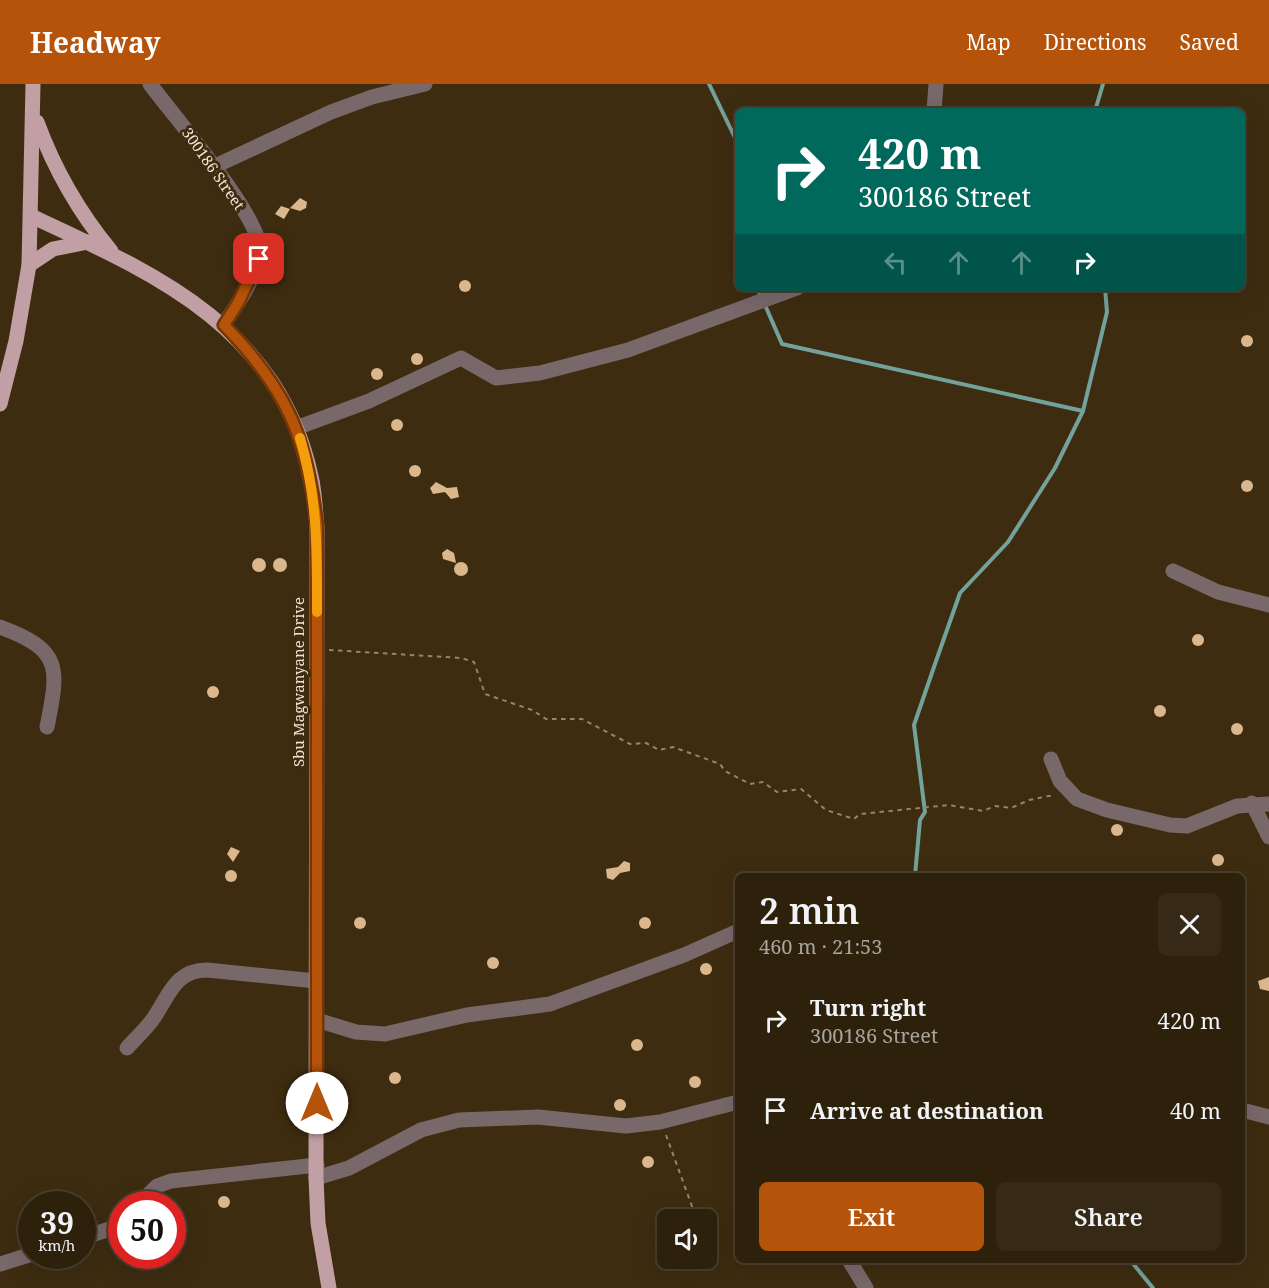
<!DOCTYPE html>
<meta charset="utf-8">
<style>
body{margin:0;font-family:"Noto Serif",serif;background:#362915;color:#f1f3f6;height:100vh;display:flex;flex-direction:column;font-size:22px;white-space:nowrap}
*{box-sizing:border-box;margin:0}
p{font-size:20px;color:#a7a39d}
.icon{flex:none;width:33px;height:33px;fill:none;stroke:currentColor;stroke-width:2;stroke-linecap:round;stroke-linejoin:round}
.map{position:relative;flex:1;overflow:hidden}
.sheet{position:absolute;left:735px;top:789px;width:510px;height:390px;display:flex;flex-direction:column;background:#2e210c;border-radius:9px;box-shadow:0 6px 24px #0002,0 0 0 2px #493e2d}
.sheet>*{flex:none}
.hud{position:absolute;left:735px;top:24px;width:510px;height:183px;border-radius:9px;box-shadow:0 6px 24px #0002,0 0 0 2px #493e2d;background:#00695c;color:#fff;overflow:hidden}
.controls{position:absolute;left:657px;top:1125px;display:grid;gap:12px}
.controls a{display:grid;place-items:center;width:60px;height:60px;border-radius:9px;background:#2e210c;box-shadow:0 6px 24px #0002,0 0 0 2px #493e2d;font-size:30px}
.speed{position:absolute;left:18px;top:1107px;display:flex;gap:12px;font-size:30px;font-weight:700;text-align:center}
.speed>*{display:grid;place-content:center;width:78px;height:78px;border-radius:50%;background:#2e210c;box-shadow:0 6px 24px #0002,0 0 0 2px #493e2d;line-height:1}
.speed small{font-size:15px;font-weight:400}
.speed .limit{border:9px solid #d22;background:#fff;color:#111}
.pin{position:absolute;display:grid;place-items:center;width:51px;height:51px;color:#fff;margin:-26px;border-radius:12px;box-shadow:0 3px 9px #0006}
.me{position:absolute;width:66px;margin:-33px;rotate:0deg;stroke-linejoin:round;filter:drop-shadow(0 0 4px #0008)}
.turn{display:flex;align-items:center;gap:21px;height:126px;padding:0 24px;font-size:27px}
.turn .icon{width:78px;height:78px;stroke-width:2.5}
.turn b{display:block;font-size:42px;line-height:51px}
.lanes{display:flex;align-items:center;height:57px;padding:0 24px;background:#0003;justify-content:center;gap:30px;direction:ltr}
.lanes .off{opacity:.35}
.round{display:grid;place-items:center;flex:none;width:63px;height:63px;border-radius:9px;background:#362915}
.headline{display:flex;align-items:center;justify-content:space-between;height:102px;padding:0 24px}
h1{font-size:36px;font-weight:600;line-height:45px}
.button{display:flex;gap:12px;margin-top:auto;padding:12px 24px}
.button a{flex:1;height:69px;border-radius:9px;background:#b45309;color:#fff;font-size:24px;font-weight:600;line-height:69px;text-align:center}
.button a+a{background:#362915;color:#f1f3f6}
ul{padding:0;list-style:none}
li{display:flex;align-items:center;gap:18px;height:90px;padding:0 24px}
li div{flex:1}
li b{display:block;font-size:22px}
li em{font-style:normal}
header{display:flex;align-items:center;gap:36px;box-sizing:border-box;height:84px;padding:0 30px;background:#b45309;color:#fff}
header strong{font-size:28px}
nav{display:flex;gap:33px;margin-inline-start:auto;font-size:21px}
.map>svg:first-child{display:block}
</style>
<header>
<strong>Headway</strong>
<nav><a>Map</a><a>Directions</a><a>Saved</a></nav>
</header>
<div class="map">
<svg width="1269" height="1204" viewBox="0 0 1269 1204">
<rect width="100%" height="100%" fill="#3d2c10"/>
<g fill="none" stroke-linecap="round" stroke-linejoin="round">
<g stroke="#73a19c" stroke-width="4">
<polyline points="709,0 738,60"/>
<polyline points="1095,27 1103,0"/>
<polyline points="757,204 761,211"/>
<polyline points="765,221 782,260 1083,327"/>
<polyline points="915,792 920,736 925,728 914,641 935,580 960,509 1008,458 1055,384 1083,327 1107,228 1105,204"/>
<polyline points="1130,1176 1153,1204"/>
</g>
</g>
<g fill="#dbb78d">
<polygon points="300,114 307,118 306,124 300,127 290,124"/>
<polygon points="281,122 290,125 284,135 275,130"/>
<circle cx="465" cy="202" r="6"/>
<circle cx="1247" cy="257" r="6"/>
<circle cx="417" cy="275" r="6"/>
<circle cx="377" cy="290" r="6"/>
<circle cx="397" cy="341" r="6"/>
<circle cx="415" cy="387" r="6"/>
<circle cx="1247" cy="402" r="6"/>
<polygon points="436,398 447,404 457,403 459,413 451,415 445,408 433,410 430,404"/>
<polygon points="447,465 454,469 456,479 443,475 442,469"/>
<circle cx="259" cy="481" r="7"/>
<circle cx="280" cy="481" r="7"/>
<circle cx="461" cy="485" r="7"/>
<circle cx="1198" cy="556" r="6"/>
<circle cx="213" cy="608" r="6"/>
<circle cx="1160" cy="627" r="6"/>
<circle cx="1237" cy="645" r="6"/>
<circle cx="1117" cy="746" r="6"/>
<polygon points="231,763 240,767 233,778 227,770"/>
<circle cx="1218" cy="776" r="6"/>
<polygon points="624,777 630,779 630,787 620,789 613,796 607,794 606,785 618,783"/>
<circle cx="231" cy="792" r="6"/>
<circle cx="645" cy="839" r="6"/>
<circle cx="360" cy="839" r="6"/>
<circle cx="493" cy="879" r="6"/>
<circle cx="706" cy="885" r="6"/>
<polygon points="1269,893 1269,907 1260,905 1258,897"/>
<circle cx="637" cy="961" r="6"/>
<circle cx="395" cy="994" r="6"/>
<circle cx="695" cy="998" r="6"/>
<circle cx="620" cy="1021" r="6"/>
<circle cx="648" cy="1078" r="6"/>
<circle cx="224" cy="1118" r="6"/>
</g>
<g fill="none" stroke-linecap="round" stroke-linejoin="round">
<g stroke="#93856e" stroke-width="2" stroke-dasharray="4.5 4.5" stroke-linecap="butt">
<polyline points="329,566 461,574 474,578 485,610 532,626 546,635 582,635 630,660 646,659 659,666 673,663 720,680 725,687 750,700 763,698 777,708 801,705 826,726 854,735 860,730 949,721 983,727 995,722 1011,724 1029,716 1054,711"/>
<polyline points="666,1051 697,1136"/>
<polyline points="706,1161 708,1164"/>
</g>
<g stroke="#79686a" stroke-width="15">
<path d="M 150,0 C 172,30 262,134 260,167 C 259,190 236,223 223,241"/>
<polyline points="934,27 936,0"/>
<polyline points="213,83 331,28 372,13 425,0"/>
<polyline points="296,344 369,317 461,274 496,294 540,289 628,266 797,204"/>
<polyline points="1173,487 1218,508 1269,521"/>
<path d="M 0,543 C 62,566 59,583 47,643"/>
<polyline points="1051,675 1060,697 1077,715 1107,726 1170,741 1187,742 1237,722 1269,720"/>
<polyline points="1252,719 1269,753"/>
<polyline points="317,936 356,948 385,950 467,931 550,920 684,871 738,847"/>
<path d="M 127,964 C 136,954 146,945 153,935 C 169,912 175,886 207,886 L 316,897"/>
<polyline points="1242,1026 1269,1033"/>
<polyline points="316,1094 349,1084 421,1046 459,1036 538,1033 626,1042 660,1038 738,1018"/>
<polyline points="139,1120 157,1102 171,1097 317,1081"/>
<polyline points="82,1154 122,1141"/>
<polyline points="849,1176 866,1204"/>
<polyline points="0,1180 32,1170"/>
</g>
<g stroke="#c29fa4" stroke-width="15">
<path d="M 37,38 C 55,87 78,127 111,167"/>
<path d="M 31,132 C 156,190 278,243 311,392 C 315,408 315,426 317,442 L 316,1094 L 318,1139 L 329,1204"/>
<polyline points="29,181 53,165 88,158"/>
<polyline points="0,320 16,257 29,181 33,0"/>
</g>
</g>
<g fill="none" stroke-linecap="round" stroke-linejoin="round">
<g stroke="#753606" stroke-width="15">
<path id="route" d="M 259,175 L 238,219 L 224,241 C 287,305 307,353 317,442 L 317,1019"/>
</g>
<use href="#route" stroke="#b45309" stroke-width="10"/>
<path stroke="#f59e0b" stroke-width="10" d="M 300,354 C 318,415 317,466 317,528"/>
</g>
<g text-anchor="middle" stroke-width="6" stroke-linejoin="round" paint-order="stroke">
<g font-size="15" fill="#efe4d4" stroke="#3d2c10">
<text transform="translate(213 85) rotate(55)" y="5">300186 Street</text>
<text transform="translate(299 598) rotate(-90)" y="5">Sbu Magwanyane Drive</text>
</g>
</g>
</svg>
<div class="controls">
<a><svg class="icon" aria-label="sound" viewBox="0 0 24 24"><path d="M4 9h4l5-4v14l-5-4H4zM17 9q2 3 0 6"/></svg></a>
</div>
<div class="speed"><div>39<small>km/h</small></div><div class="limit">50</div></div>
<div class="pin" style="left:259px;top:175px;background:#d93025"><svg class="icon" aria-label="arrive" viewBox="0 0 24 24"><path d="M6 21V4h12l-3 4 3 4H6"/></svg></div>
<svg class="me" style="left:317px;top:1019px" viewBox="-20 -20 40 40"><circle r="19" fill="#fff"/><path d="M0-13L10 11 0 6-10 11z" fill="#b45309"/></svg>
<div class="hud">
<div class="turn"><svg class="icon" aria-label="right" viewBox="0 0 24 24"><path d="M7 20v-9h11M14 6l5 5-5 5"/></svg><div><b>420 m</b>300186 Street</div></div>
<div class="lanes"><svg class="icon off" aria-label="left" viewBox="0 0 24 24"><path d="M17 20v-9H6M10 6l-5 5 5 5"/></svg><svg class="icon off" aria-label="ahead" viewBox="0 0 24 24"><path d="M12 20V5M6 11l6-6 6 6"/></svg><svg class="icon off" aria-label="ahead" viewBox="0 0 24 24"><path d="M12 20V5M6 11l6-6 6 6"/></svg><svg class="icon" aria-label="right" viewBox="0 0 24 24"><path d="M7 20v-9h11M14 6l5 5-5 5"/></svg></div>
</div>
<section class="sheet">
<div class="headline"><div><h1>2 min</h1><p>460 m · 21:53</p></div><a class="round"><svg class="icon" aria-label="close" viewBox="0 0 24 24"><path d="M6 6l12 12M18 6L6 18"/></svg></a></div>
<ul>
<li><svg class="icon" aria-label="right" viewBox="0 0 24 24"><path d="M7 20v-9h11M14 6l5 5-5 5"/></svg><div><b>Turn right</b><p>300186 Street</p></div><em>420 m</em></li>
<li><svg class="icon" aria-label="arrive" viewBox="0 0 24 24"><path d="M6 21V4h12l-3 4 3 4H6"/></svg><div><b>Arrive at destination</b></div><em>40 m</em></li>
</ul>
<div class="button"><a>Exit</a><a>Share</a></div>
</section>
</div>
